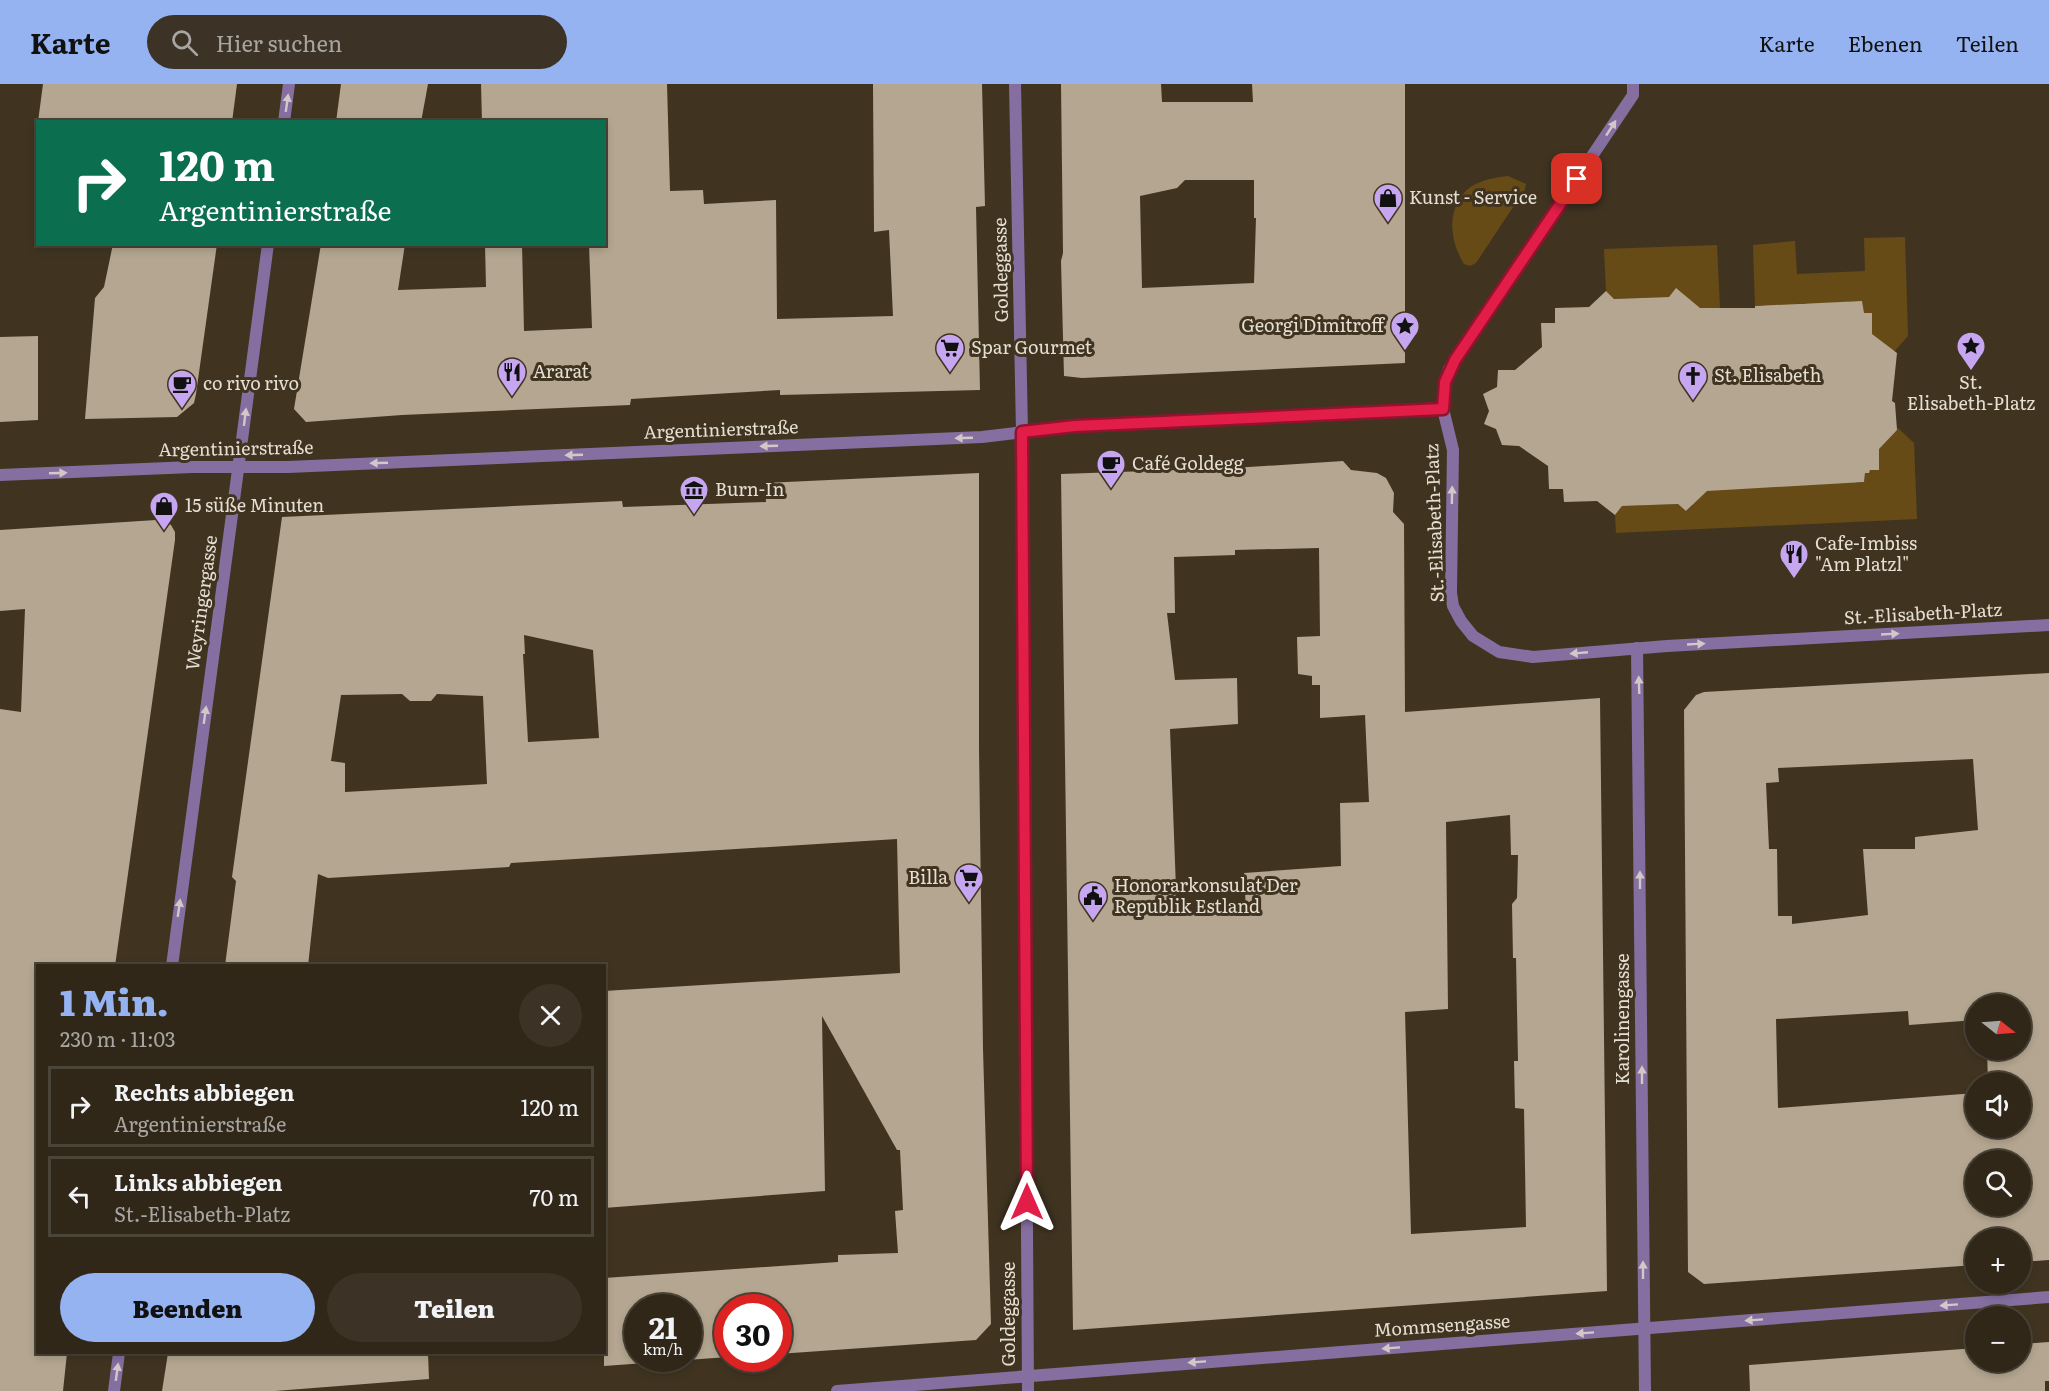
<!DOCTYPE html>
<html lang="de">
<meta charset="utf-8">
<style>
body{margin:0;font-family:Literata,serif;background:#3c3326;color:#f1f3f6;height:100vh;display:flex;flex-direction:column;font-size:22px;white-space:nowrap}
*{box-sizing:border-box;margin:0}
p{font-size:20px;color:#a8a5a2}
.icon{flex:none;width:33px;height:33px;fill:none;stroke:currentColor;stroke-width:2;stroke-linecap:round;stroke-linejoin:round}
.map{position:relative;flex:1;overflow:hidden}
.panel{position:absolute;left:36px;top:880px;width:570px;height:390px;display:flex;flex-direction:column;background:#302719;border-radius:0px;box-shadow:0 3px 9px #0003,0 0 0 2px #4b4438}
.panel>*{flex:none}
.top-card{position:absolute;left:36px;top:36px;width:570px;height:126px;border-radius:0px;box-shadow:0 3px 9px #0003,0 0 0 2px #4b4438;background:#0b6e4f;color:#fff;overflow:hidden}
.needle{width:39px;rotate:107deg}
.fabs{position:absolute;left:1965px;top:910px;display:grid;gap:12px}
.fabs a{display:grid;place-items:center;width:66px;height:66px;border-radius:50%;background:#302719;box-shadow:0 3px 9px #0003,0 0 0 2px #4b4438;font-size:30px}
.speed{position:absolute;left:624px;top:1210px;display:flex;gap:12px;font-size:30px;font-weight:700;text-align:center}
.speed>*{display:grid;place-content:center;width:78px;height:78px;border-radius:50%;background:#302719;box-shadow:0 3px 9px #0003,0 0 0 2px #4b4438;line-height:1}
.speed small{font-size:15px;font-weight:400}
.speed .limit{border:9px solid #d22;background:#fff;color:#111}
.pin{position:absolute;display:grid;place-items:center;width:51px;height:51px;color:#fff;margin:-26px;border-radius:12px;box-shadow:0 3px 9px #0006}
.me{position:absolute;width:66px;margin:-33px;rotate:0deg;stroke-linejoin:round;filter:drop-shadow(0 0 4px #0008)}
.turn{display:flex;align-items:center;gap:21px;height:126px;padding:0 24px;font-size:27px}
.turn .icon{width:78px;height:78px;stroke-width:2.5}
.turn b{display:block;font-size:42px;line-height:51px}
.round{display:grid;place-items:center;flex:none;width:63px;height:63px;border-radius:32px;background:#3c3326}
.summary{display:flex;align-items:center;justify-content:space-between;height:102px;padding:0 24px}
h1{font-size:36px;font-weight:800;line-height:45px;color:#95b2f1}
.button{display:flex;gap:12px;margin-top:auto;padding:12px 24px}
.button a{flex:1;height:69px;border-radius:36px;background:#95b2f1;color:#111;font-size:24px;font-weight:800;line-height:69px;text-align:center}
.button a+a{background:#3c3326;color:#f1f3f6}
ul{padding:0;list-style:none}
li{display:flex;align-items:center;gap:18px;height:81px;margin:0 12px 9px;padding:0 12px;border:3px solid #4b4438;border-radius:0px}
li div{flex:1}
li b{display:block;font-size:22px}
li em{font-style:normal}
header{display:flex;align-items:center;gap:36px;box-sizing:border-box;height:84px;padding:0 30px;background:#95b2f1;color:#111}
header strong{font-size:28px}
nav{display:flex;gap:33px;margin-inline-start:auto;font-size:21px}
.search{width:420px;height:54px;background:#3c3326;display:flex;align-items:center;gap:15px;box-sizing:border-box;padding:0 21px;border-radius:33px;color:#a8a5a2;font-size:22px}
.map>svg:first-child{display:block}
</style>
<header>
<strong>Karte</strong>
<div class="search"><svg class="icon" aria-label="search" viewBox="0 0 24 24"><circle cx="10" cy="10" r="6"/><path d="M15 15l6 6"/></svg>Hier suchen</div>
<nav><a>Karte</a><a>Ebenen</a><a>Teilen</a></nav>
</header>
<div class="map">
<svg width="2049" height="1307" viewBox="0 0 2049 1307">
<rect width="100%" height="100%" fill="#403421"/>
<g fill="#674b16">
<path d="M 1508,92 L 1526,100 L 1525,105 L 1476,179 L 1470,182 L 1464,180 C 1451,159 1446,130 1464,109 C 1474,97 1493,94 1508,92 Z"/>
<polygon points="1905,153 1908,252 1884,279 1871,280 1872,229 1864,229 1857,218 1849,217 1849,226 1807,229 1806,219 1797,220 1798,229 1764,230 1763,221 1755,222 1753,161 1795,157 1797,190 1865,187 1864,154"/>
<polygon points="1717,161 1720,224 1677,234 1676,204 1669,213 1614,215 1606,207 1604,165"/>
<polygon points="1887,334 1914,359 1917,435 1616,449 1615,431 1622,422 1678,420 1687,427 1693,421 1682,414 1682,397 1856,390 1857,399 1864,398 1865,389 1869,389 1870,377"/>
</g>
<g fill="#b4a690" fill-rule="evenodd">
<polygon points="43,0 237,0 232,38 38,38"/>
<polygon points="341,0 428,0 421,38 336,38"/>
<polygon points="481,0 667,0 670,107 703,106 704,120 776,116 777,235 893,232 889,146 874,148 873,0 982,0 985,122 976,123 980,306 780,311 780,306 631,315 630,321 402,331 306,338 294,325 321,160 405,160 398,206 486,203 485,160 522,160 524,247 592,244 589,160 604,160 604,38 482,38"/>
<path d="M 1061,0 L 1161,0 L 1162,18 L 1253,18 L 1252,0 L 1405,0 L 1405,279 L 1082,294 L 1064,292 L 1061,177 L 1063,169 ZM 1185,96 L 1254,96 L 1254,134 L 1256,134 L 1254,199 L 1142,204 L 1140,112 L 1177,104 Z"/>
<polygon points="113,160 217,160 196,310 194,319 177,333 85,335 95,214 104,203"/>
<polygon points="1676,204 1700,224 1755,224 1755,222 1862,217 1864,229 1872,229 1872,250 1897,269 1892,317 1895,319 1897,346 1879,365 1879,386 1870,386 1869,389 1865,389 1864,398 1707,407 1686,427 1678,420 1622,422 1615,431 1597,417 1564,418 1563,405 1549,405 1548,382 1519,362 1502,361 1496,345 1484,340 1489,327 1483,310 1497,303 1498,286 1515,286 1542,263 1541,239 1555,239 1555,224 1589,223 1606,207 1614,215 1669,213"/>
<polygon points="38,252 38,336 0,338 0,253"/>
<path d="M 1343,377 L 1351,386 L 1377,389 L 1386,394 L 1394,409 L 1393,428 L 1404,440 L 1405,628 L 1600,614 L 1607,1207 L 1073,1246 L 1061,390 L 1233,384 ZM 1319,464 L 1320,552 L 1297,553 L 1298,590 L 1312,592 L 1312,601 L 1320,601 L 1320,634 L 1365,631 L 1369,718 L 1340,719 L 1341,782 L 1244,789 L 1246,827 L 1177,831 L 1170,645 L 1238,640 L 1237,594 L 1175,596 L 1167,529 L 1175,529 L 1174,473 L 1235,471 L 1235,466 ZM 1510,731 L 1511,771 L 1518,771 L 1517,814 L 1512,820 L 1513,874 L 1516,874 L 1518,977 L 1514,977 L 1515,1024 L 1524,1025 L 1526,1143 L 1411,1150 L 1405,928 L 1448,925 L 1446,738 Z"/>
<path d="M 979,389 L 979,665 L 983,965 L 991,1240 L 976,1256 L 778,1270 L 778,1224 L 728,1224 L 728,1273 L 604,1282 L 604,1194 L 838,1178 L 838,1171 L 898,1169 L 895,1127 L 903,1126 L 900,1066 L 897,1066 L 822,932 L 825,1107 L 604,1124 L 604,907 L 900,889 L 897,755 L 511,779 L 509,783 L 328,794 L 318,790 L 308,882 L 225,882 L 236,797 L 232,793 L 282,433 L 622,417 L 623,423 L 766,418 L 765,399 ZM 524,551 L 593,566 L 599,654 L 528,658 L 523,570 L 525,570 ZM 402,610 L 410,617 L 431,617 L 437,610 L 483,612 L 487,700 L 345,708 L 345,679 L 331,677 L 341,611 ZM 638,1224 L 688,1224 L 688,1275 L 638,1275 Z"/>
<polygon points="156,436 164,437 171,441 175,448 175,456 115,882 38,882 38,1269 67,1269 63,1307 0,1307 0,625 21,628 25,525 0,527 0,446"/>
<path d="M 2049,589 L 2049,1176 L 2020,1178 L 2020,1155 L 1976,1155 L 1976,1181 L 1704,1200 L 1688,1188 L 1684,626 L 1696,611 L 1704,608 ZM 1973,675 L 1978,746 L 1915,753 L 1915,765 L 1863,765 L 1868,831 L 1792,840 L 1792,832 L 1778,832 L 1777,765 L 1769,765 L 1766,699 L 1779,698 L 1778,684 ZM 1976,921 L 2020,921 L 2020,966 L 1987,966 L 1988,999 L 2020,999 L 2020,1044 L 1976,1044 L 1976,1009 L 1778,1024 L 1776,935 L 1908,927 L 1909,941 L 1976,936 ZM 1976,1077 L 2020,1077 L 2020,1122 L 1976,1122 Z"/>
<polygon points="2049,1258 2049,1297 2045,1297 2045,1307 1750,1307 1749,1281 1976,1264 1976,1278 2020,1278 2020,1260"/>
<polygon points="168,1269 428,1269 429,1295 275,1307 162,1307"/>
</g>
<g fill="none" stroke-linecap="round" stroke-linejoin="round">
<g stroke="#856fa1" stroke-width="12">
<polyline points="1015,0 1022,348 1028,1307"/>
<polyline points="1633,0 1633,11 1449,285 1445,298 1443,325 1453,366 1451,509 1453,522 1461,537 1473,552 1499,568 1533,573 1667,562 2049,541"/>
<polyline points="284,38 289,0"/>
<polyline points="0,391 192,383 288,383 982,353 1075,342 1443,325"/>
<polyline points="1637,564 1645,1307"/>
<polyline points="172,882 268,160"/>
<polyline points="114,1307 119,1269"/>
<polyline points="837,1307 2049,1213"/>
</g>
</g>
<defs><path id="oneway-solid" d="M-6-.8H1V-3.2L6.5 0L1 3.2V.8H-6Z" transform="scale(1.5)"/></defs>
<g fill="#d2c8c8">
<use href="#oneway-solid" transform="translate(287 19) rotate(-82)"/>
<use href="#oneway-solid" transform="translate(1611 44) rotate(-57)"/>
<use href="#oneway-solid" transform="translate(245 333) rotate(-83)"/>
<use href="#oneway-solid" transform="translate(964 354) rotate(178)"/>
<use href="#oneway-solid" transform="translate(769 362) rotate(178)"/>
<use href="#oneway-solid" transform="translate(574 371) rotate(178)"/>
<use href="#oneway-solid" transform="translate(379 379) rotate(178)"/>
<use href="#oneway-solid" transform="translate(58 389) rotate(-2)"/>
<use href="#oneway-solid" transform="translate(1452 411) rotate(-89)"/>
<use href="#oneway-solid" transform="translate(1890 550) rotate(-3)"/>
<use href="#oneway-solid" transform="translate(1696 560) rotate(-3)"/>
<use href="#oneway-solid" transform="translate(1579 569) rotate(175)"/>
<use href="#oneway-solid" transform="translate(1639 601) rotate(-92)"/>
<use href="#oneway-solid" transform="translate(205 631) rotate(-82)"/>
<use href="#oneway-solid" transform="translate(1640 796) rotate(-90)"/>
<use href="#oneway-solid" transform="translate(179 824) rotate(-82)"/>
<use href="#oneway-solid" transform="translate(1642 991) rotate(-90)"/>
<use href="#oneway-solid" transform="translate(1643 1186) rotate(-90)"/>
<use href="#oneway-solid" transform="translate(1949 1221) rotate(176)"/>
<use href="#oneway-solid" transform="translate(1754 1236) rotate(176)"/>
<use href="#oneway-solid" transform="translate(1585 1249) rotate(176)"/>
<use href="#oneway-solid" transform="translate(1391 1264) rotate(176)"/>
<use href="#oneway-solid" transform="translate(1197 1278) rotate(176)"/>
<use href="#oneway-solid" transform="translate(117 1288) rotate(-82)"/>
</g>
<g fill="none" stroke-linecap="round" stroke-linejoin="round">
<g stroke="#92132f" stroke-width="15">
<polyline id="route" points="1027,1118 1022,348 1075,342 1443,325 1445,298 1455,276 1577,95"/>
</g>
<use href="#route" stroke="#e11d48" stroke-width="10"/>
</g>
<defs>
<g id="shop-pin" transform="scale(1.5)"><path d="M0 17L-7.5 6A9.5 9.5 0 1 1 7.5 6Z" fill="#c6a6f0" stroke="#403421"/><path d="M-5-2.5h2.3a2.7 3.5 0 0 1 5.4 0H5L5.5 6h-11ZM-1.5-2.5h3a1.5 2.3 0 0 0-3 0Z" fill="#111"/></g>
<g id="sight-pin" transform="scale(1.5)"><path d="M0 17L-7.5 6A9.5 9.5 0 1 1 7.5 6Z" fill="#c6a6f0" stroke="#403421"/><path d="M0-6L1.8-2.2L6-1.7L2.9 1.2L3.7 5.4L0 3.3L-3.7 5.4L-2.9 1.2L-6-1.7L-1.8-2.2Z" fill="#111"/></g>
<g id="supermarket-pin" transform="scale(1.5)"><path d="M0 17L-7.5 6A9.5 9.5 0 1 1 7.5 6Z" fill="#c6a6f0" stroke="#403421"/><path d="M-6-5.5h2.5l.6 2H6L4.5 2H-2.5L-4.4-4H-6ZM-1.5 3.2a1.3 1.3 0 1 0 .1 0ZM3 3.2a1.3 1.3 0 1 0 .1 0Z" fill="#111"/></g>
<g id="restaurant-pin" transform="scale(1.5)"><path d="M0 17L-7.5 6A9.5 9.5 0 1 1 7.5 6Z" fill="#c6a6f0" stroke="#403421"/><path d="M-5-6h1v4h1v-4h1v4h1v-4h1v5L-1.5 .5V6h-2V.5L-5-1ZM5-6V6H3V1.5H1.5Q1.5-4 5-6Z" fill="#111"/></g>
<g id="church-pin" transform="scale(1.5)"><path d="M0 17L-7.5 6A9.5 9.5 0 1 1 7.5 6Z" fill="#c6a6f0" stroke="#403421"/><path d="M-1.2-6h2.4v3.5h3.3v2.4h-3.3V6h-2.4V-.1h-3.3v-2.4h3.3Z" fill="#111"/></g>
<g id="cafe-pin" transform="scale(1.5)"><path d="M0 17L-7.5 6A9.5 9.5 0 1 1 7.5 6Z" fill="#c6a6f0" stroke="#403421"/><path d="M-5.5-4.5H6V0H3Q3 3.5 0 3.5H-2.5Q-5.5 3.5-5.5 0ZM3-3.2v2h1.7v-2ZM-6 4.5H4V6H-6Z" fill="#111"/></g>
<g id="museum-pin" transform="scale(1.5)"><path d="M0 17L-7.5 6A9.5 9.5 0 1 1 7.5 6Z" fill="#c6a6f0" stroke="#403421"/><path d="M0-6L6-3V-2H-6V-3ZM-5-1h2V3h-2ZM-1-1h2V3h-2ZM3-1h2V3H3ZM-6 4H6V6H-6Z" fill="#111"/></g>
<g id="civic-pin" transform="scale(1.5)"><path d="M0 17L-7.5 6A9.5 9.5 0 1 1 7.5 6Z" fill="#c6a6f0" stroke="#403421"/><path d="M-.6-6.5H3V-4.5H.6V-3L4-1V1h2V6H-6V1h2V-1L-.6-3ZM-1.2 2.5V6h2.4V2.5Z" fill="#111"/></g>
</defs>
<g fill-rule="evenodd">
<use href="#shop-pin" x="1388" y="114"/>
<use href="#sight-pin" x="1405" y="242"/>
<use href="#sight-pin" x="1971" y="262"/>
<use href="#supermarket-pin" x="950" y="264"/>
<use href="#restaurant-pin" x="512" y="288"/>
<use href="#church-pin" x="1693" y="292"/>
<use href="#cafe-pin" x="182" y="300"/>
<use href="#cafe-pin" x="1111" y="380"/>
<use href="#museum-pin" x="694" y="406"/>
<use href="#shop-pin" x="164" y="422"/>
<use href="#restaurant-pin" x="1794" y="470"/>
<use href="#supermarket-pin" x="969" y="794"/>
<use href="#civic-pin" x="1093" y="812"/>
</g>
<g text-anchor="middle" stroke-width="6" stroke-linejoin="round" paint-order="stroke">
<g font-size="18" fill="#e5ded2" stroke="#403421" text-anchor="start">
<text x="1409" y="120">Kunst - Service</text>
<text x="1384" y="248" text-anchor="end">Georgi Dimitroff</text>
<text x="971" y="270">Spar Gourmet</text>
<text x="533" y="294">Ararat</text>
<text x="1714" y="298">St. Elisabeth</text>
<text x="1971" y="305" text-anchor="middle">St.<tspan x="1971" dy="21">Elisabeth-Platz</tspan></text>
<text x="203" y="306">co rivo rivo</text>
<text x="1132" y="386">Café Goldegg</text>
<text x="715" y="412">Burn-In</text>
<text x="185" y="428">15 süße Minuten</text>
<text x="1815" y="466">Cafe-Imbiss<tspan x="1815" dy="21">"Am Platzl"</tspan></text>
<text x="948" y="800" text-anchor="end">Billa</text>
<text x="1114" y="808">Honorarkonsulat Der<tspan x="1114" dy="21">Republik Estland</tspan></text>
</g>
<g font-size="18" fill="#e5ded2" stroke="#403421">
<text transform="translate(1001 186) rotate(-91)" y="6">Goldeggasse</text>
<text transform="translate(721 346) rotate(-2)" y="6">Argentinierstraße</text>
<text transform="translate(236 365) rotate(-1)" y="6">Argentinierstraße</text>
<text transform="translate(1435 439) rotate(-92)" y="6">St.-Elisabeth-Platz</text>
<text transform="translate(202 519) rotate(-82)" y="6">Weyringergasse</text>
<text transform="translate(1923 530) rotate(-3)" y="6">St.-Elisabeth-Platz</text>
<text transform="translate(1623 935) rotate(-90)" y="6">Karolinengasse</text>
<text transform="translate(1009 1230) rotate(-90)" y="6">Goldeggasse</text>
<text transform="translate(1442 1242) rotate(-4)" y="6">Mommsengasse</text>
</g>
</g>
</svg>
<div class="fabs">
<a><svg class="needle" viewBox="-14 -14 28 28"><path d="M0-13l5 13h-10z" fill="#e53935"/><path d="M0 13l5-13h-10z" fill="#a8a5a2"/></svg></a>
<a><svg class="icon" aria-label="sound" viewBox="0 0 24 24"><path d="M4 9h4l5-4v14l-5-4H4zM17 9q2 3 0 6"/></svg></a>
<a><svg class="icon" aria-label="search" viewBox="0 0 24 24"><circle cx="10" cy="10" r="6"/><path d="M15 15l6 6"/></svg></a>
<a>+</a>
<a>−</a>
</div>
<div class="speed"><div>21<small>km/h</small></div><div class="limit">30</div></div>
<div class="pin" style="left:1577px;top:95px;background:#d93025"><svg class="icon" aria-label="arrive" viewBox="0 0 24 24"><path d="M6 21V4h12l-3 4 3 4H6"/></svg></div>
<svg class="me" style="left:1027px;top:1118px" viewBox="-20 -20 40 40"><path d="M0-17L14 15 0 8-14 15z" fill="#e11d48" stroke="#fff" stroke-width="4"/></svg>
<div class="top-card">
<div class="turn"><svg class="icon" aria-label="right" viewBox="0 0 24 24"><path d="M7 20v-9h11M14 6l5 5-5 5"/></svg><div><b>120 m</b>Argentinierstraße</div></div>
</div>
<section class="panel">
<div class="summary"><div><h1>1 Min.</h1><p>230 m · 11:03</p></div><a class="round"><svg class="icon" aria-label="close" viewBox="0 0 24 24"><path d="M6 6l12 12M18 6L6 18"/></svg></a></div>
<ul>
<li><svg class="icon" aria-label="right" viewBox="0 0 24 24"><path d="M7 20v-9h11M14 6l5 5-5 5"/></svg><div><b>Rechts abbiegen</b><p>Argentinierstraße</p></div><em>120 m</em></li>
<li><svg class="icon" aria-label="left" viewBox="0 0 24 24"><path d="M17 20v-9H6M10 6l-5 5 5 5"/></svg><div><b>Links abbiegen</b><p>St.-Elisabeth-Platz</p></div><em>70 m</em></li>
</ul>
<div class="button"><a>Beenden</a><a>Teilen</a></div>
</section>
</div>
